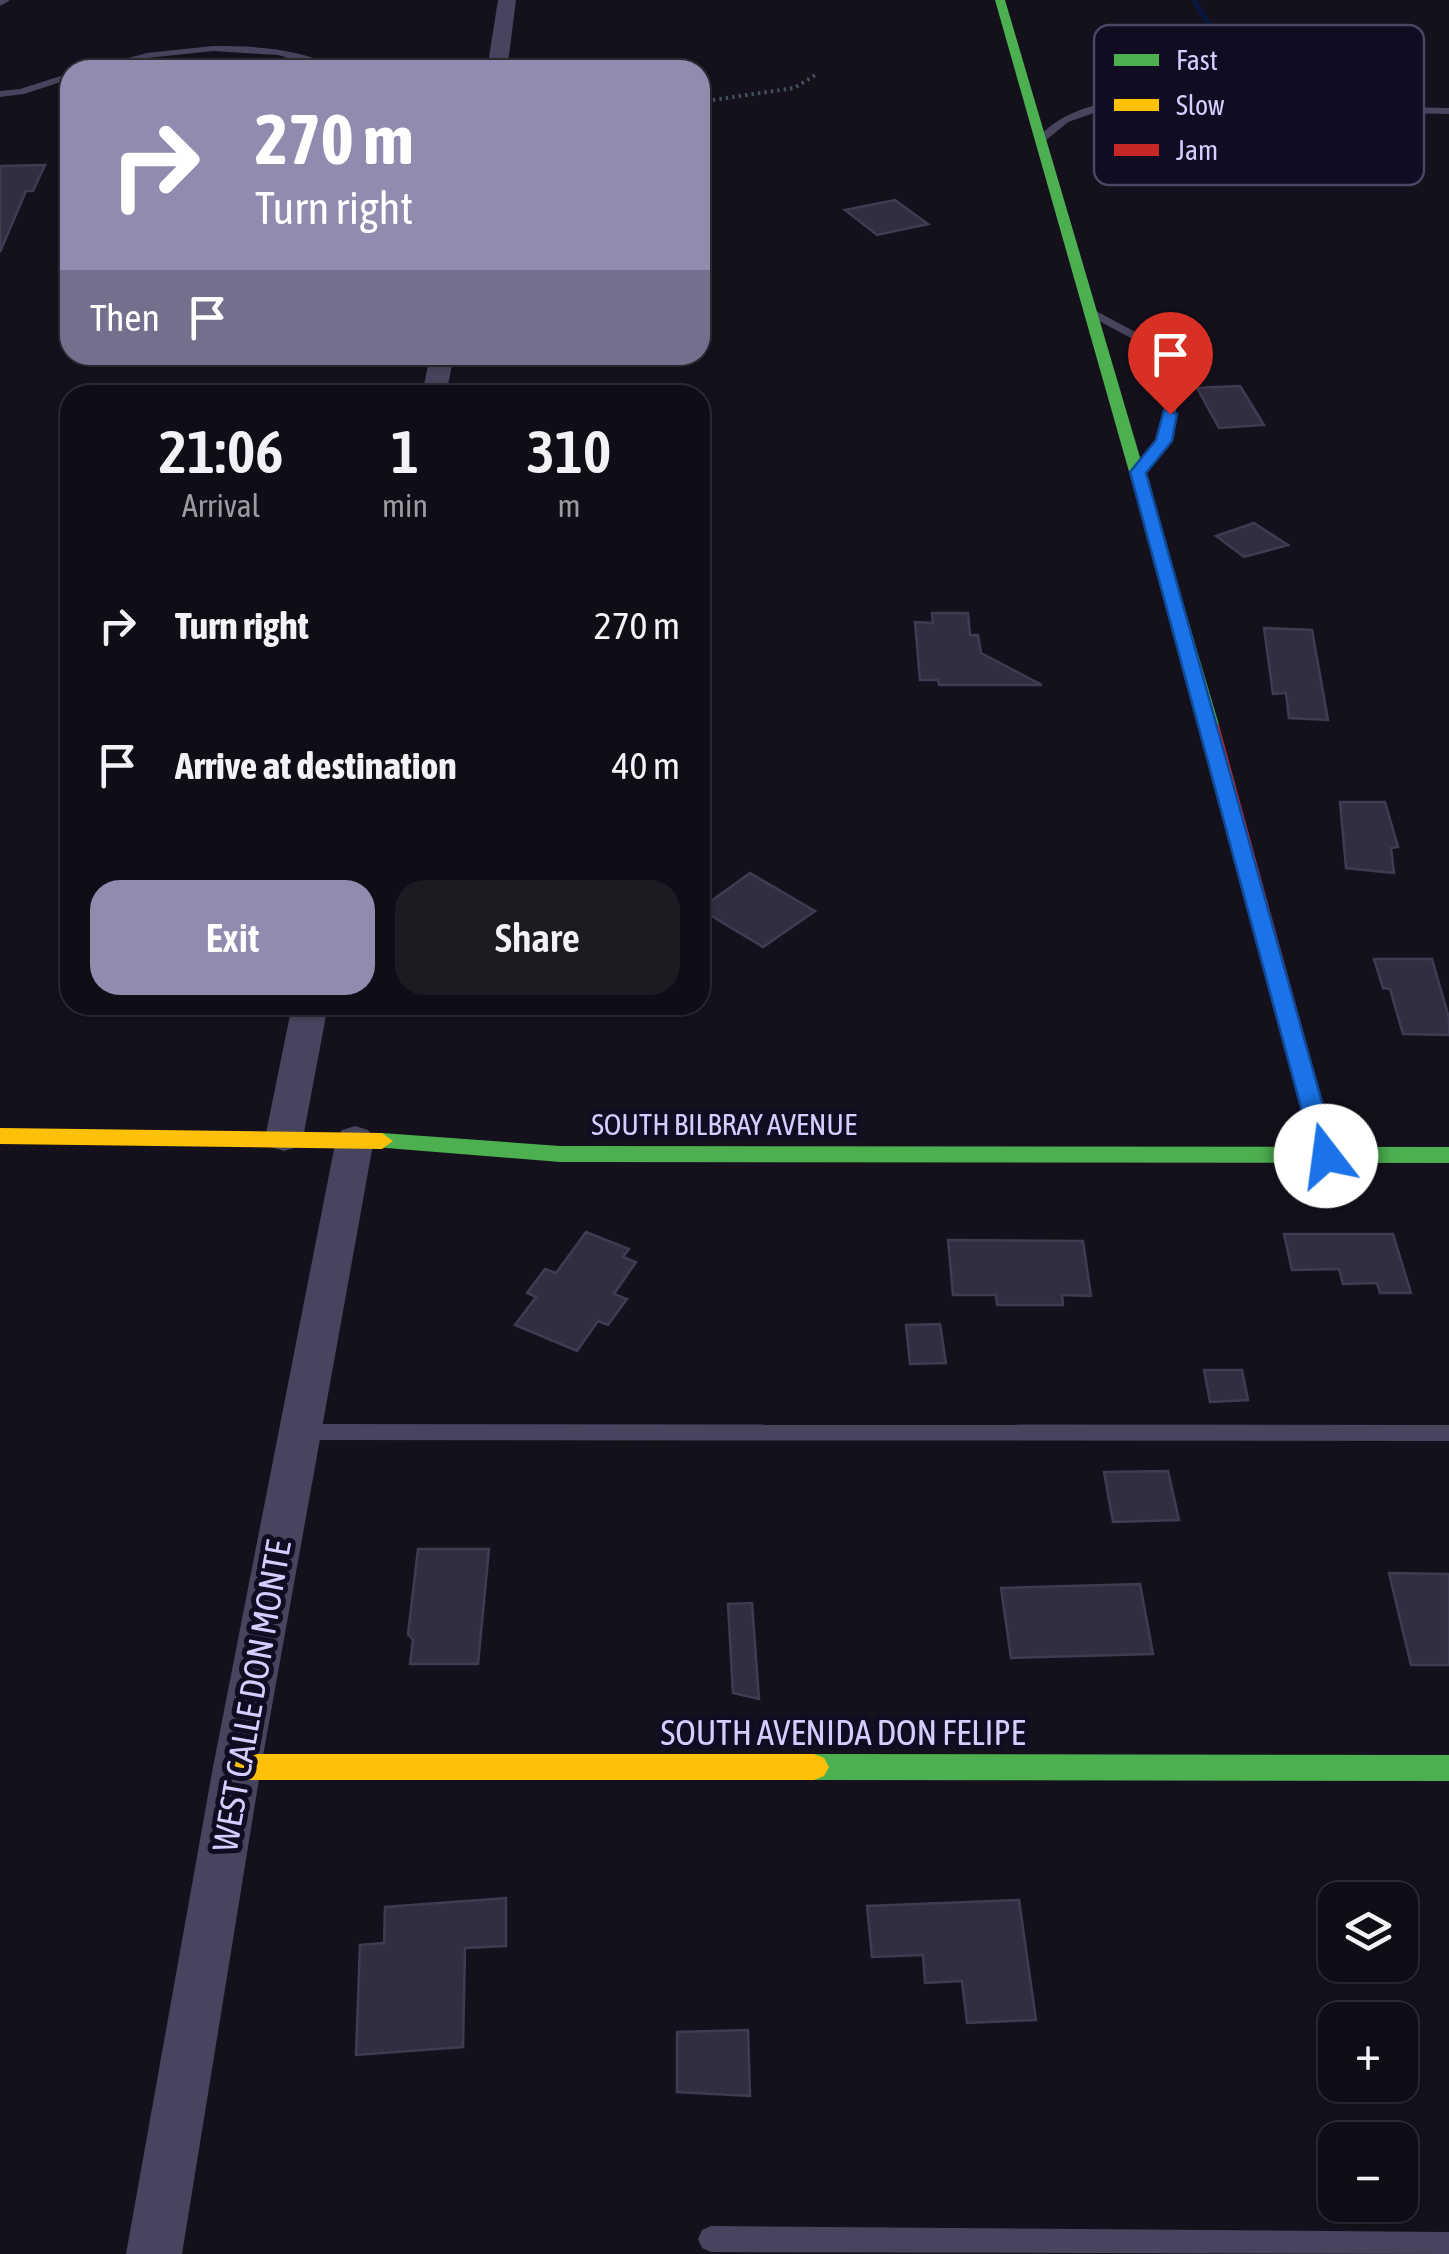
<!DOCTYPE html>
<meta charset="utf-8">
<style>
body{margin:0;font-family:"Asap Condensed",sans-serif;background:#1d1b22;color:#f1f3f6;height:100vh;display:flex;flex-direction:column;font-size:38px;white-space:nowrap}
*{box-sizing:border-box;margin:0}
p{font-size:32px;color:#9b9ca0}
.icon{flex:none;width:55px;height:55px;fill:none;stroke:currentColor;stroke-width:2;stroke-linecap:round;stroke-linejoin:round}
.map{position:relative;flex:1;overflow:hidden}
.details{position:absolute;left:60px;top:385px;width:650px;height:630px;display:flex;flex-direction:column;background:#0f0d15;border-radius:30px;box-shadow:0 2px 8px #0004,0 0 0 2px #2f2d34}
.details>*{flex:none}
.top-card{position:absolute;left:60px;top:60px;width:650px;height:305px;border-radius:30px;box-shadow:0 2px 8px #0004,0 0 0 2px #2f2d34;background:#918bb0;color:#fff;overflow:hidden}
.buttons{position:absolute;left:1318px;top:1882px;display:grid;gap:20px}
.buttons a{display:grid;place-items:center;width:100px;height:100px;border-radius:20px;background:#0f0d15;box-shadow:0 2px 8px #0004,0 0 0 2px #2f2d34;font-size:50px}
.pin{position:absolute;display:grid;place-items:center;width:85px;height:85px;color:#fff;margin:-102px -42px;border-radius:50% 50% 50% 0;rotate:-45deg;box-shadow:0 0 10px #0007}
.pin .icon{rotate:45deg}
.me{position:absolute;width:110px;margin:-55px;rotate:345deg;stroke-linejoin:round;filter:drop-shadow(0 0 8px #0008)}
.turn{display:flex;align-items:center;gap:35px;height:210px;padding:0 30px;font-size:45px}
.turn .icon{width:130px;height:130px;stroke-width:2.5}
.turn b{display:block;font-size:70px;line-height:85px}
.then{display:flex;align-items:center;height:95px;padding:0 30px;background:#0003;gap:20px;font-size:38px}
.eta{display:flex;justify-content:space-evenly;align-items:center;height:170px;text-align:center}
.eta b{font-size:60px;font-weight:600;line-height:70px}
.primary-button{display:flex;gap:20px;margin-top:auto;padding:20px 30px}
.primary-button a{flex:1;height:115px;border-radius:30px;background:#918bb0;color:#fff;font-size:40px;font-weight:600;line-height:115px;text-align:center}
.primary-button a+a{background:#1d1b22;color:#f1f3f6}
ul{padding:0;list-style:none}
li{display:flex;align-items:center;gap:30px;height:140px;padding:0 30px}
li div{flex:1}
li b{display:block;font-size:38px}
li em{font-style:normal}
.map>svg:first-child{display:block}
</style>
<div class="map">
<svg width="1449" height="2254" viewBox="0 0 1449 2254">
<rect width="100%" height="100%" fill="#14111c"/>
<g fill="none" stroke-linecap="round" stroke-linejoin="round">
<polyline stroke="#08173d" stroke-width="5" points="1194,0 1213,31 1349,95"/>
</g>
<g fill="#322e3f" stroke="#403b51" stroke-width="2.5">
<polygon points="45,165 33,191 26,191 0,252 0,166"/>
<polygon points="895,200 928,224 877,235 845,210"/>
<polygon points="1240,386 1264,425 1219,428 1197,388"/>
<polygon points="1254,523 1288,545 1244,557 1216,536"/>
<polygon points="932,613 968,613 970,635 978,635 981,653 1042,685 939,685 938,680 920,680 915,622 933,623"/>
<polygon points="1264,628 1312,630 1328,720 1289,718 1286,693 1273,694"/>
<polygon points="1340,802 1385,802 1398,847 1391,848 1394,873 1346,868"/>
<polygon points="750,873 815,911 763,947 700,909"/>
<polygon points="1374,959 1432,959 1449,1018 1449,1035 1403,1034 1390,989 1383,988"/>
<polygon points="586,1232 629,1249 623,1257 636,1262 614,1294 627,1299 608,1325 598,1321 577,1351 515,1325 536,1297 527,1293 545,1269 556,1273"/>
<polygon points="1284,1234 1393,1234 1411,1293 1380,1293 1377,1283 1343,1284 1339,1269 1292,1270"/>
<polygon points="948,1240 1083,1241 1091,1296 1062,1295 1063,1305 997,1305 996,1295 953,1295"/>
<polygon points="940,1324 946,1363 910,1364 906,1325"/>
<polygon points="1204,1370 1242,1370 1248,1400 1210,1402"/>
<polygon points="1168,1471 1179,1520 1113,1522 1104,1472"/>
<polygon points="418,1549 489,1549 478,1664 410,1664 413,1640 408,1634"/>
<polygon points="1389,1573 1449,1574 1449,1665 1411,1665"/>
<polygon points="1140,1584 1153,1654 1011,1658 1001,1588"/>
<polygon points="752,1603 759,1699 733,1693 728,1604"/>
<polygon points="506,1898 506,1946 465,1948 463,2047 356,2055 360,1945 384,1943 385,1907"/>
<polygon points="1019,1900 1036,2020 967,2023 962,1981 925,1983 923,1955 872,1957 867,1906"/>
<polygon points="748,2030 750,2096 677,2092 677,2032"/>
</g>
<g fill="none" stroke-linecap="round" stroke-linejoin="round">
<polyline stroke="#424f5e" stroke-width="4" stroke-dasharray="2.5 4" stroke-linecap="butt" points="700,102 794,88 817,74"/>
<g fill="#47455d" fill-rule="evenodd">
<path d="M 213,46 C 256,46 303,48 340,70 L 328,70 L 278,55 L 213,51 L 147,58 L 97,70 L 83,70 L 147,53 Z"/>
<polygon points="70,73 70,79 24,94 0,97 0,91 20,89"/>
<path d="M 1111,101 L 1449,108 L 1449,114 L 1212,109 L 1295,157 L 1307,170 L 1304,183 L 1299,186 L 1294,183 L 1297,170 L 1289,161 L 1200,109 L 1111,107 L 1068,122 L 1045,141 L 1037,139 C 1057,116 1082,108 1111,101 Z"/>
<polygon points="1088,311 1096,311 1160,345 1181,386 1170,441 1142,475 1132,472 1158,440 1169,386 1151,349 1088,315"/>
<polygon points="301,1424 1449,1425 1449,1441 301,1440 294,1438 291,1432 294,1426"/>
<polygon points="711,2226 1449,2232 1449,2254 711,2252 702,2248 698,2239 702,2230"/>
</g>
<g fill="#47455d" fill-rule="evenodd">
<polygon points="0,0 9,0 9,1 0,6"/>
<polygon points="498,0 516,0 507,70 487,70"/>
<polygon points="430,355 454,355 446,395 422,395"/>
<polygon points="292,1005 328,1005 303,1138 297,1147 284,1151 271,1147 265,1138"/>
<polygon points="355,1126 368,1130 374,1139 261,1767 182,2254 126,2254 213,1767 336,1139 342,1130"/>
</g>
<g fill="#4caf50" fill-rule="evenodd">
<polygon points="995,0 1005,0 1219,725 1216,729 1204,729 1201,725"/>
<polygon points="382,1133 560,1146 1449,1147 1449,1163 560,1162 374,1147 371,1141"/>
<polygon points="814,1754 1449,1755 1449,1781 814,1780 804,1776 799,1767 804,1758"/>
</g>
<g fill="#ffc107" fill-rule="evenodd">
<polygon points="0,1128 382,1133 393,1141 382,1149 0,1144"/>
<polygon points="237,1754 814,1754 824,1758 829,1767 824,1776 814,1780 237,1780 227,1776 222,1767 227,1758"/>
</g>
<polygon fill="#c62828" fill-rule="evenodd" points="1210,719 1219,725 1337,1155 1326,1163 1315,1155 1201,725"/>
</g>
<polygon fill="#1a73e8" stroke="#114b97" stroke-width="2.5" points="1164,410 1177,414 1172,441 1146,473 1337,1156 1326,1164 1314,1156 1130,472 1156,440"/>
<g text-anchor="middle" stroke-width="10" stroke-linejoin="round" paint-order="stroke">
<g font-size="30" fill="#d5ccff" stroke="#110c21">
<text x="724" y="1135">SOUTH BILBRAY AVENUE</text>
</g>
<g font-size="35" fill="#d5ccff" stroke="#110c21">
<text transform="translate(252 1696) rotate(-80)" y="12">WEST CALLE DON MONTE</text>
<text x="843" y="1745">SOUTH AVENIDA DON FELIPE</text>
</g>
</g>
<rect x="1094" y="25" width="330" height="160" rx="15" fill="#110c21" stroke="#4c4664" stroke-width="2.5"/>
<rect x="1114" y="54" width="45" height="12" fill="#4caf50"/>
<rect x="1114" y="99" width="45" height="12" fill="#ffc107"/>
<rect x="1114" y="144" width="45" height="12" fill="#c62828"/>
<g font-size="28" fill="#d5ccff">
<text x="1176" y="70">Fast</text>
<text x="1176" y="115">Slow</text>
<text x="1176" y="160">Jam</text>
</g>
</svg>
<div class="buttons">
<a><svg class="icon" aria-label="layers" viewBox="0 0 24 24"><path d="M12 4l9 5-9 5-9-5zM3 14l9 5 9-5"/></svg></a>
<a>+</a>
<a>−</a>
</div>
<div class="pin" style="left:1170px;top:414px;background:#d93025"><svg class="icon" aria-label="arrive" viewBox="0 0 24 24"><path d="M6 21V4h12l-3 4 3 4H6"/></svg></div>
<svg class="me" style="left:1326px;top:1156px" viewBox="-20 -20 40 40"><circle r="19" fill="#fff"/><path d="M0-13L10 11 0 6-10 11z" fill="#1a73e8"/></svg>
<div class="top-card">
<div class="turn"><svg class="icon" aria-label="right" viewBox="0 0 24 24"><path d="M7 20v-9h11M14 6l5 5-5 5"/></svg><div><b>270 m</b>Turn right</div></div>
<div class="then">Then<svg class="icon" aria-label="arrive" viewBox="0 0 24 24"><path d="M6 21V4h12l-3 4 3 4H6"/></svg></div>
</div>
<section class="details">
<div class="eta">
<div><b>21:06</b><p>Arrival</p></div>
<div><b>1</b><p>min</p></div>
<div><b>310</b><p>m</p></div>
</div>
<ul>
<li><svg class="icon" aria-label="right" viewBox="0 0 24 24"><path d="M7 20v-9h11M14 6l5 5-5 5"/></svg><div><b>Turn right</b></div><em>270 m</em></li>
<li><svg class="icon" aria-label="arrive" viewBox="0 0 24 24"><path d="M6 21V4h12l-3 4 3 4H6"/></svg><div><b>Arrive at destination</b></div><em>40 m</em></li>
</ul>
<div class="primary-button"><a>Exit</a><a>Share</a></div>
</section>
</div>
